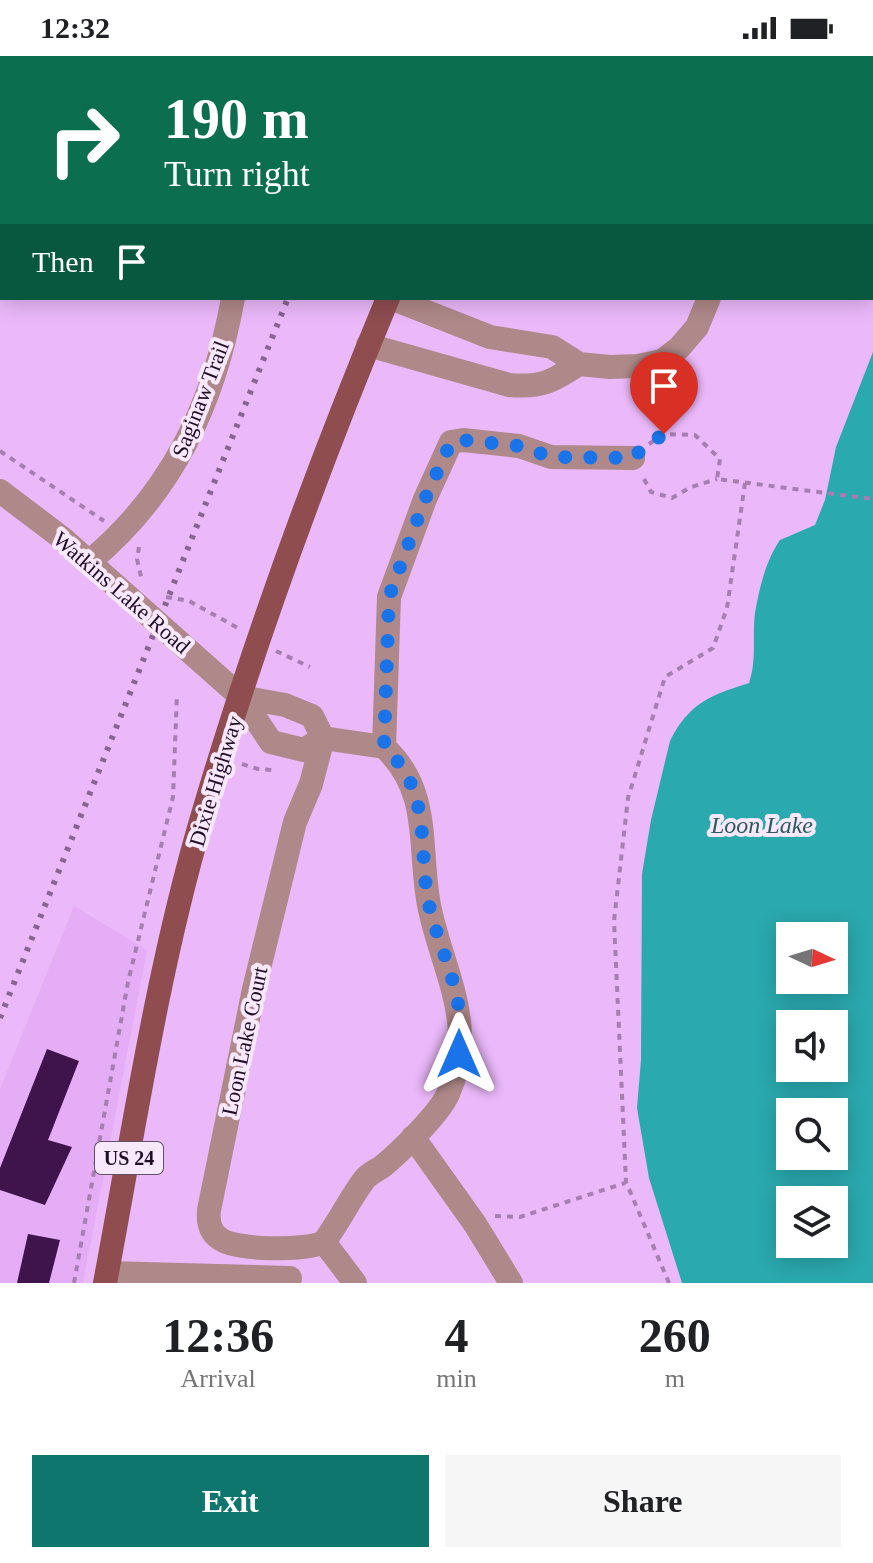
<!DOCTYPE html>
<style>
:root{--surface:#fff;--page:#f6f6f6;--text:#202124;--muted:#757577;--accent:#0f766e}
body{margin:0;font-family:Georgia,serif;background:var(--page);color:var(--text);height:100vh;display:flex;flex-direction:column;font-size:30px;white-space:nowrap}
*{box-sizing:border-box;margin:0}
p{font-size:26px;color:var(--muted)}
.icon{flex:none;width:44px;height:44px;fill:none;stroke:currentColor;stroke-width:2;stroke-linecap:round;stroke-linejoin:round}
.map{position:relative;height:1227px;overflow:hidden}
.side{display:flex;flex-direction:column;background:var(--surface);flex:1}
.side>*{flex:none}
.hud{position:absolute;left:0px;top:0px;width:874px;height:244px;box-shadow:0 4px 20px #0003;background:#0b6e4f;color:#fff;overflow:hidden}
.needle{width:52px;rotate:94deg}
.controls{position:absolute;left:776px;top:866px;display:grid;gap:16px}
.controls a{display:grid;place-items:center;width:72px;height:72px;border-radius:0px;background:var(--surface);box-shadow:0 4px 20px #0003;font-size:40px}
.pin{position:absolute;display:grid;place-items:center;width:68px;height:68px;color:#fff;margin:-82px -34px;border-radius:50% 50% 50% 0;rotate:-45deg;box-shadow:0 0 8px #0007}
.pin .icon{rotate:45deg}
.me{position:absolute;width:88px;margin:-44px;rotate:0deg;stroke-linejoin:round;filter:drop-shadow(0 0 6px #0008)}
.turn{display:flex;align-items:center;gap:28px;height:168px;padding:0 32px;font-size:36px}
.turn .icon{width:104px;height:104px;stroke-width:2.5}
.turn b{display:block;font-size:56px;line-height:68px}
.then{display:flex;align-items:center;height:76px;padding:0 32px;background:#0003;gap:16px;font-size:30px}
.eta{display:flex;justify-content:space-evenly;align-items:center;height:136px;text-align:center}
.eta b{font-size:48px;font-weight:700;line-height:56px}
.action{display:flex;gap:16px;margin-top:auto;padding:16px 32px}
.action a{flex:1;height:92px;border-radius:0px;background:var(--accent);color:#fff;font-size:32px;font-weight:700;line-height:92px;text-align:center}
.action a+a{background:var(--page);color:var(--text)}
.status{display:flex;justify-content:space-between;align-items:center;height:56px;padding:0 40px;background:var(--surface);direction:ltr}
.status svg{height:22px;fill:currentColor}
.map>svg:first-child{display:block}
</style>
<div class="status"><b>12:32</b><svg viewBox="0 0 49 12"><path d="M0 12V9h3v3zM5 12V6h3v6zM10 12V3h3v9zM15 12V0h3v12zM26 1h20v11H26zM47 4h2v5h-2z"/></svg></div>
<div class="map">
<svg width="873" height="1227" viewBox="0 0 873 1227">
<rect width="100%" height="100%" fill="#ebb8fa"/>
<path fill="#e5adf5" d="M74,850L147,894L83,1227H0V1033Z"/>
<path fill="#2aa9ae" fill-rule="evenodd" d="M873,296V1227H682L649,1122L637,1052L641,1004L642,818L651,764L670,685C689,647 711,639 749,627C757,604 752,580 755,557C759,533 766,504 780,484L815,469L825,444L836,391ZM790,880H834V924H790ZM790,968H834V1012H790ZM790,1056H834V1100H790ZM790,1144H834V1188H790Z"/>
<path fill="#3f134b" d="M47,993L79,1005L48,1084L72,1091L45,1149L0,1134V1112Z
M28,1178L60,1184L49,1227H17Z"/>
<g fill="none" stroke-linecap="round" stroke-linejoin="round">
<path stroke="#a67eb2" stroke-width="4" stroke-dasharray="6 6" stroke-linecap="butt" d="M649,388L664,378L695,379L720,403L717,423L873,443
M0,395L104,465
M644,423L651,436L672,442L691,431L717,423
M139,491L137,503L141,521
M166,541L189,545L238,572
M276,595L310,611
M242,708L258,713L272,714
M495,1160L520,1161L625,1127
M74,1227L128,926L173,741L177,638
M669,1227L626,1126L614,865L628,742L665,621L713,592L727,552L745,427"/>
<path stroke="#af8989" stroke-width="24" d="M273,2L274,0
M806,2L807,0
M391,242L490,281L552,291L579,308L610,311L638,310L662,305L679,292L697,271L709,242
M368,289L509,329C542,332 553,325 579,308
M0,435L62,482L241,641L271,686L304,694L323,682L312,660L285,649L241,641
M89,506C172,437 214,348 233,242
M384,691L389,541L425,443L451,386L463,384L519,390L551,401L633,402
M413,1081L475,1168L511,1227
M324,1186C307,1195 234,1195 219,1182C209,1175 208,1165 209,1154L254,933L295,766L311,728L323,682L384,691
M324,1186C339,1166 349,1144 364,1124C368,1118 376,1115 383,1110C400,1096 439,1058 448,1038C479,969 442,915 429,849C418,791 432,735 384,691
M324,1186L355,1227
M107,1217L290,1222"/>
<path stroke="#8f4d50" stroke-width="24" d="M478,2L479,0
M105,1227C134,1073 157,916 201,765C253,588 317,413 388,242"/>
<path stroke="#876491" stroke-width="6" stroke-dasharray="4 8" stroke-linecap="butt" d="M385,2L386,0
M0,962L288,242"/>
</g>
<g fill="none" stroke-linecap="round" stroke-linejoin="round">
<path stroke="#1a73e8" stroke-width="14" stroke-dasharray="0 25.2" d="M459,998C459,986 461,973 460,961C456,923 439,889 430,853C416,794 435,737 384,691L389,541L425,443L451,386L463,384L519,390L551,401L633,402L643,392L664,378"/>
</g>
<g text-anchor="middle" stroke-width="8" stroke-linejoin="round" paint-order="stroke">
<rect fill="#f8e8fc" stroke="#624f66" stroke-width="2" x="95" y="1086" width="68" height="32" rx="6"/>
<g font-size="20" font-weight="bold" fill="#210e26">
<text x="129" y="1109">US 24</text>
</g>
<g font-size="22" fill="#210e26" stroke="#f8e8fc">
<text transform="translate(200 343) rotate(-69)" y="8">Saginaw Trail</text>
<text transform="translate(122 536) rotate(41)" y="8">Watkins Lake Road</text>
<text transform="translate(215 725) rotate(-73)" y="8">Dixie Highway</text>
<text transform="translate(244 985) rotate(-78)" y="8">Loon Lake Court</text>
</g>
<g font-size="24" font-style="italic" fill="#295c5d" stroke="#f8e8fc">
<text x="762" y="777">Loon Lake</text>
</g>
</g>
</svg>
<div class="controls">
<a><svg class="needle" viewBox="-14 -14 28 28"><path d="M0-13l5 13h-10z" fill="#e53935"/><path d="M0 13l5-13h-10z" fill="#757577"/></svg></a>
<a><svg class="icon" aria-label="sound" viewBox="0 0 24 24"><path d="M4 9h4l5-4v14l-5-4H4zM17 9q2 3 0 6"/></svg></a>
<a><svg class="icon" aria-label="search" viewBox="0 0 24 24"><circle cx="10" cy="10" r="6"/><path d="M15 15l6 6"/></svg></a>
<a><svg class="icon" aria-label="layers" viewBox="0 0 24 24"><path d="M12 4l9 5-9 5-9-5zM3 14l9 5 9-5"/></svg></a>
</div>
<div class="pin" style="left:664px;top:378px;background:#d93025"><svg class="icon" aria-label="arrive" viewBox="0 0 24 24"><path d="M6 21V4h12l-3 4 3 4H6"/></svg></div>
<svg class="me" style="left:459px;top:998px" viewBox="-20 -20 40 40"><path d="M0-17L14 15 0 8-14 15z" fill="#1a73e8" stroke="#fff" stroke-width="4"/></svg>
<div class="hud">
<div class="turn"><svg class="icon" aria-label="right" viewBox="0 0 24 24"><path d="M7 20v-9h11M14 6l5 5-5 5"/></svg><div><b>190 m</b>Turn right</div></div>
<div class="then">Then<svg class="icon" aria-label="arrive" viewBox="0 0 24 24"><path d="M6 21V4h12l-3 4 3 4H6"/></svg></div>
</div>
</div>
<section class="side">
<div class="eta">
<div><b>12:36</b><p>Arrival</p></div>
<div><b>4</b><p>min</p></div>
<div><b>260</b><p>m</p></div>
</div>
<div class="action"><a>Exit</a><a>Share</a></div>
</section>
